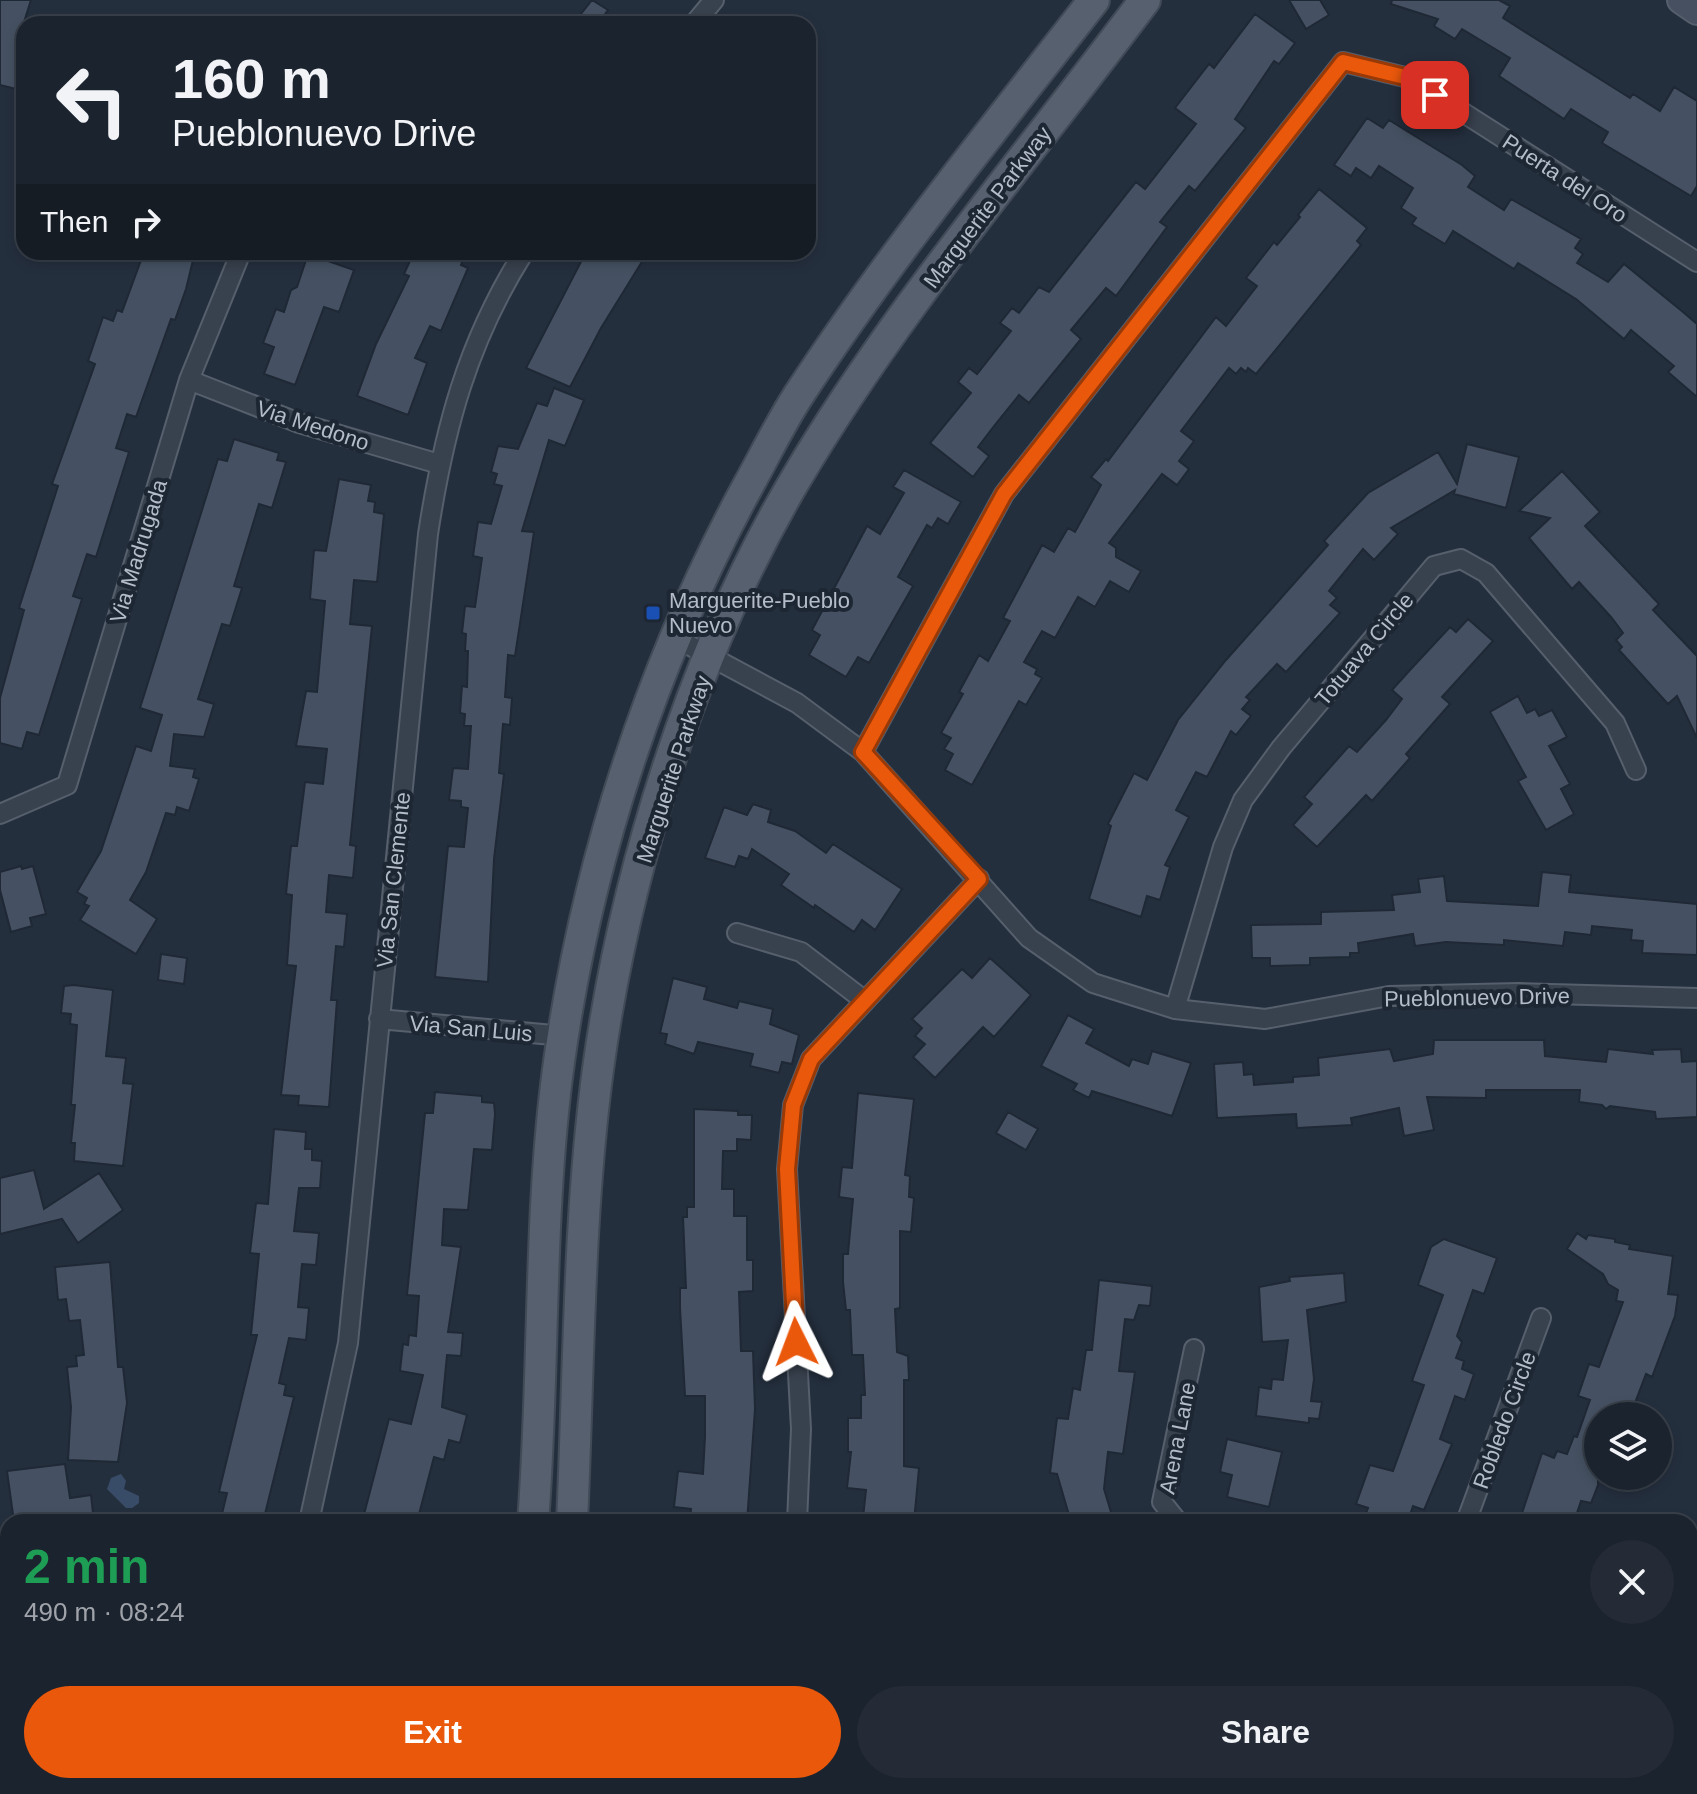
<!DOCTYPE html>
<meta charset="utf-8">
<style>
:root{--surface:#1b232e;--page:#242b36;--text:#f1f3f6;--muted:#a0a4aa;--line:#39404a;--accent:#ea580c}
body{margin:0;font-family:Arial,sans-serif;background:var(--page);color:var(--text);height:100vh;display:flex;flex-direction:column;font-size:30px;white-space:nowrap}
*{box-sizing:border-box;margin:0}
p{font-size:26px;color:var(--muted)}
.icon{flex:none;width:44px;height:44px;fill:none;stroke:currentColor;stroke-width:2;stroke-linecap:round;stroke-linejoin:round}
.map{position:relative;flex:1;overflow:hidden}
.panel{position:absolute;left:0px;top:1514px;width:1698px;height:280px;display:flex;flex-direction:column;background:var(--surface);border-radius:24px 24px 0 0;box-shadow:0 4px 12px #0003,0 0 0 2px var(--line)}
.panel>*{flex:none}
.guide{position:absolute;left:16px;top:16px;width:800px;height:244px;border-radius:24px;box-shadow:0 4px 12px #0003,0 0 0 2px var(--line);background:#1b232e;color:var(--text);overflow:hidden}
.tools{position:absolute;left:1584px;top:1402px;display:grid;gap:16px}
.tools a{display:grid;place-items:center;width:88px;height:88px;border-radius:50%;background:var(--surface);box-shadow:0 4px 12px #0003,0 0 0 2px var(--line);font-size:40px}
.pin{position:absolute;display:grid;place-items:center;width:68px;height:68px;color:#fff;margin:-34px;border-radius:16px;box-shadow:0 4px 12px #0006}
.me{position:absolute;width:88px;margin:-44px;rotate:357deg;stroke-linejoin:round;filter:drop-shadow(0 0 6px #0008)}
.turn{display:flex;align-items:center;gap:28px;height:168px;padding:0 24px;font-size:36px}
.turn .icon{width:104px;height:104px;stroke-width:2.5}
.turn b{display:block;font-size:56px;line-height:68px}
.then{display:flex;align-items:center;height:76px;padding:0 24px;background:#0003;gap:16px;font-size:30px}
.round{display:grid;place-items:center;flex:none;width:84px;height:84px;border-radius:42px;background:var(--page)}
.overview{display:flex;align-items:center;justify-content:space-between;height:136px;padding:0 24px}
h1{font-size:48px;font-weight:700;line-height:60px;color:#1e9e55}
.button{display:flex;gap:16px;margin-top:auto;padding:16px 24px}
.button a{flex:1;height:92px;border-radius:48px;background:var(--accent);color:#fff;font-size:32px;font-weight:700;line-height:92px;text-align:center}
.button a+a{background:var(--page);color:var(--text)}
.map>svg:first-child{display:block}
</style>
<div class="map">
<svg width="1697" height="1794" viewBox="0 0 1697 1794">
<rect width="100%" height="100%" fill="#242f3e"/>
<path fill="#394c67" d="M121,1474L126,1481L124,1489L139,1496V1503L132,1508H126L107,1489L111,1478Z"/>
<path fill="#455162" stroke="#1f2835" stroke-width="2" d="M0,0H31L19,38L24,40V63L16,89L0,85Z
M592,0L608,10L605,14L618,24H573Z
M1289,0H1320L1329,15L1306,29Z
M1392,0H1499L1510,6L1503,18L1630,98L1633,94L1660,111L1674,87L1697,101V186L1691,196L1602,143L1608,132L1571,109L1564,119L1499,76L1510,58L1462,29L1455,39L1434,26L1438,19L1391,4Z
M1255,14L1295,43L1279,64L1274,61L1235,119L1246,128L1195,191L1189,186L1160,222L1167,227L1116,296L1106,288L1071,330L1081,339L1029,403L1019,395L994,426L978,447L989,456L973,477L930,443L971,393L958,382L969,368L977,374L1011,331L1000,323L1012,308L1019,313L1039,287L1049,292L1136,182L1145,189L1196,124L1175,108L1209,64L1214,68Z
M1367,118L1383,128L1389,120L1462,165L1475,176L1468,187L1504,210L1511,199L1581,239L1575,248L1583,254L1577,263L1608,282L1624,264L1683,312L1697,324V397L1668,372L1674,366L1631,330L1624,339L1576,299L1518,263L1514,269L1453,231L1445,244L1412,224L1416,218L1401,208L1413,188L1379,166L1371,178L1356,168L1351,176L1334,165Z
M1319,189L1367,228L1357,241L1361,245L1256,374L1248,368L1246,372L1241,368L1236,374L1229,368L1181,431L1194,441L1179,461L1189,469L1177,485L1162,474L1109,543L1116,548V557L1141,571L1129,592L1110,581L1095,607L1078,597L1055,638L1042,631L1024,662L1037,669L1035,674L1042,678L1026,705L1019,701L972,785L945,770L953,754L944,749L951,738L941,733L963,694L959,692L979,655L988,661L1010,621L1003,618L1042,545L1054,552L1068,528L1075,532L1101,485L1091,477L1106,459L1108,461L1216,317L1226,326L1257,286L1246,278L1274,242L1277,245L1300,217L1298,215Z
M144,252H195L186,289L175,320L171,319L136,417L127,414L116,448L129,452L96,557L87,554L73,596L82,599L39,735L27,732L22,749L0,743V698L24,610L19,608L58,486L52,484L95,364L88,361L103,317L113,321L117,310L122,312Z
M414,252H466L461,265L468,268L441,331L430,326L415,358L427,363L408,415L357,396L376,344L409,276L404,274Z
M586,252H648L601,328L570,387L526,368Z
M308,254L354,270L339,312L324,307L295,385L264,374L274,347L263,343L276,309L284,312L291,290L297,287Z
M554,388L584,400L565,446L549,440L522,531L534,532L515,656L508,655L505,697L512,698L510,725L503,724L499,773L504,774L494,859L488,982L435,977L448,846L464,847L468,808L461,807V801L449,800L453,768L468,769L471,726H464L465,714L460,713L462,686L467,687L468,651H465L466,634L462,633L465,606L475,607L482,558L473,556L478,522L491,524L502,486L494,484L497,474L491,472L498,446L518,449L537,403L547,406Z
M234,439L279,453L277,460L286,462L272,508L259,504L234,586L242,588L230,626L222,624L198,699L214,704L204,737L174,734L170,766L195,769L193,777L199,779L189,811L177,807L175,815L166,813L146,872L130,900L157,919L136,954L80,920L89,906L84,904L87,898L77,892L101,851L136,746L151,751L162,715L140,708L218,459L227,461Z
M1467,444L1519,457L1506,508L1454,494L1455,490L1391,528L1398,534L1374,560L1363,549L1329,591L1337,598L1330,605L1340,613L1286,672L1277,664L1246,697L1250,700L1242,709L1251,716L1236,735L1231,731L1207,777L1196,772L1176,810L1189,817L1165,865L1170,867L1160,900L1147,896L1141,917L1089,899L1111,826L1108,824L1134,773L1147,780L1178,720L1226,660L1328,545L1324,541L1368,493L1438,452L1457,484Z
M904,470L961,502L948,524L938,518L932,528L927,525L898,577L913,586L869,663L858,657L846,677L809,655L820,635L812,630L867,526L880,534L904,493L893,487Z
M1562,471L1600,512L1585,526L1659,604L1653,610L1697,656V738L1677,696L1668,704L1619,650L1622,647L1616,640L1623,633L1611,617L1579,582L1572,589L1529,538L1550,518L1519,511Z
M339,479L371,485L368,501L375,502L374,512L384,514L377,582L354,580L350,624L372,626L350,845L356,846L353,878L329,875L326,912L347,914L344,947L336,946L331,1000H337L329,1107L298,1105L299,1096L281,1095L296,966L287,965L292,895L286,894L291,846H297L305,782L323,784L327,749L296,746L306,691L317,692L325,601L310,599L314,550L326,551Z
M1468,619L1493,641L1442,697L1450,704L1406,754L1410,758L1372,801L1366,795L1317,847L1293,825L1312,804L1304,797L1349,746L1357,752L1386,720L1402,699L1392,690L1410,670L1450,627L1456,632Z
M1518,696L1527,713L1535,709L1539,716L1552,710L1567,737L1549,746L1570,784L1561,789L1574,814L1546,830L1518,781L1526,777L1490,712Z
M753,804L771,810L768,822L795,831L826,853L833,844L902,889L875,930L862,920L854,932L815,905L814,908L781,885L789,874L752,849L748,859L739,856L735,867L705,858L724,807L747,815Z
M21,866L22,869L33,866L46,914L30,918L32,926L11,932L0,890V872Z
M1542,872L1571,875L1569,892L1697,904V955L1642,953L1643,941L1631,940L1632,930L1592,926L1591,935L1565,932L1563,946L1504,940V945L1446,942L1415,946L1413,934L1358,943L1359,953H1350V957L1310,958V965L1270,966V958H1252L1251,925L1321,924V912L1394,910L1392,895L1420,892L1418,879L1444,876L1447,901L1538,906Z
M161,954L187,958L184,984L158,980Z
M990,958L1031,995L994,1037L983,1027L935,1078L913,1057L925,1044L915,1036L922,1028L912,1019L962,969L972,978Z
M673,978L707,987L704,999L737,1008L739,1001L773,1009L770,1024L799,1035L792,1064L782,1062L779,1073L750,1066L753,1054L698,1042L694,1054L665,1044L667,1034L660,1033Z
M74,985L113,990L106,1056L126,1058L123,1083L133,1084L123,1166L74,1161L75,1143H71L75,1105H71L77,1025L70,1024L71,1014L61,1013L64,986Z
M1068,1015L1094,1029L1086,1043L1129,1066L1132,1059L1148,1064L1152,1051L1191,1063L1172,1116L1092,1091L1089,1098L1073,1090L1077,1084L1041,1066Z
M1434,1040H1544L1545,1056L1606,1062L1608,1049L1653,1054L1652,1050L1681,1049L1682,1062L1697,1061V1117L1656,1119L1655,1112L1610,1106L1606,1109L1602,1105L1579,1102L1580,1090H1486V1098L1427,1097L1434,1130L1404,1136L1399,1108L1351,1118L1352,1125L1297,1128L1296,1114L1217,1118L1214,1064L1243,1062L1244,1075L1253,1074L1254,1085L1293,1082V1077L1319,1075L1318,1058L1390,1049L1394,1061L1433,1054Z
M435,1092L482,1096V1102L494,1103L495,1114L492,1150L474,1149L468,1210L444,1209L442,1245L461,1247L448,1332L463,1333L461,1356L447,1355L442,1407L467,1415L460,1443L449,1440L444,1460L434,1457L417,1522H362L389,1419L411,1424L423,1375L400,1371L403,1344L408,1345L409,1335L416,1336L419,1296L407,1295L425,1113H433Z
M858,1093L914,1099L905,1175L910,1176L909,1197L914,1198L911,1232L900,1231V1308L895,1309L897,1352L908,1356L909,1380H904V1466L919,1468L914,1522L863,1518L866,1490L847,1488L851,1452H848V1418H861V1395H865L863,1355H852L850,1310H846L843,1282V1254H848L853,1199L839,1197L842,1167L852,1168Z
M694,1109L738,1111V1115H752L751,1140L737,1139V1151H723L722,1189H734V1216H747V1260H753V1291L739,1292L741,1351H753L755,1409L747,1522H690L691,1509L674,1507L678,1471L703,1474L705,1436V1396H685L680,1308V1288H686L683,1217H687V1207H694Z
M1008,1112L1038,1129L1026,1150L996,1133Z
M274,1129L306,1132L305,1149H312V1160L322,1161L320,1188H299L294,1231L319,1233L316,1265L302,1264L298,1307L309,1308L306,1340L289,1338L279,1383L286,1385L284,1395L294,1397L263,1522H220L227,1493L219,1492L257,1335H251L259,1254L250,1253L256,1203L268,1204Z
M34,1170L44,1209L99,1173L123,1210L78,1243L62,1219L0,1234V1178Z
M1577,1233L1586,1239L1588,1235L1615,1239V1242L1630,1245L1629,1249L1673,1256L1668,1294L1678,1295L1675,1316L1652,1377L1646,1374L1630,1416H1598V1485L1591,1503L1581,1501L1574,1522H1519L1542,1453L1554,1458L1557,1451L1567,1454L1574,1436L1577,1437L1590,1400L1578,1396L1589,1364L1599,1367L1623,1302L1616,1301L1618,1290L1608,1284L1603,1274L1567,1249Z
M1444,1239L1497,1258L1484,1294L1473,1290L1457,1336L1462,1342L1456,1358L1464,1361L1462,1369L1474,1374L1465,1400L1455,1396L1440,1439L1452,1444L1424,1510L1413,1506L1409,1518L1399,1515L1396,1522H1363L1368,1508L1356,1504L1370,1465L1393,1471L1424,1385L1412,1381L1443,1295L1418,1285L1431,1247Z
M110,1262L118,1367H123L127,1403L118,1462L68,1460L71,1407L67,1367L77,1366L76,1356L84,1355L80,1320L69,1321L66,1299L58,1300L55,1267Z
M1344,1273L1346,1302L1307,1310L1314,1379L1311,1401L1322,1402L1319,1419L1309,1418V1423L1256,1416L1259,1387L1271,1389L1272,1379L1283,1380L1288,1340L1262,1342L1259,1287L1290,1281L1289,1277Z
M1099,1280L1152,1286L1150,1306L1139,1305L1134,1320L1125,1319L1119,1371L1135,1372L1123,1454L1108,1452L1104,1489L1114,1522H1071L1057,1474L1050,1473L1057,1418L1068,1419L1073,1388L1080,1390L1086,1350H1092Z
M1227,1439L1282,1452L1269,1507L1227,1497L1232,1475L1220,1472Z
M65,1464L70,1498L91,1495L94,1522H66V1518L14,1522L7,1471Z"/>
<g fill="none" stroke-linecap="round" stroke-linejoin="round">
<defs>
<path id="minor" d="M694,24L714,0
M189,380L299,423L439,464
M674,637L797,703L863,752L1029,938L1093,983L1175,1009L1265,1019L1389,996L1519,993L1697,998
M863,752L1004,494L1343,62L1409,78L1697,262
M0,814L67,785L189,380L241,252
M737,933L801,952L865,1001
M1175,1009L1223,847L1243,800L1281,748L1434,566L1461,559L1486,573L1615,723L1636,770
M379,1019L564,1036
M309,1522L348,1343L428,534C444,430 467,342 524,252
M797,1522L801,1429L787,1169L793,1105L811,1059L979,879
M1178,1522L1162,1502L1194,1349
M1466,1522L1541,1318
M0,1719L8,1714
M1690,1719L1697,1717
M755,1786L754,1791L758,1794
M1600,1786L1601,1794"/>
<path id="secondary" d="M1681,0L1697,11"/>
<path id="primary" d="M533,1522C545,1369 538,1214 559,1062C587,861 652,662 749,484C765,455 780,424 798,396C888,258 993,130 1094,0
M572,1522C579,1372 578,1218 598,1069C625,872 693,654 794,482C895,310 1026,159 1145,0
M487,1794L489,1786
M528,1794L530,1786"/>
</defs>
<use href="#minor" stroke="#565f6c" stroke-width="22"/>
<use href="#secondary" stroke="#565f6c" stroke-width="30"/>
<use href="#primary" stroke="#414a57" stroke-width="34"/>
<use href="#minor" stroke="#38414e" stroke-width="18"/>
<use href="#secondary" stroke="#465061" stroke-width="26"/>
<use href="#primary" stroke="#56606e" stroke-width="30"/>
</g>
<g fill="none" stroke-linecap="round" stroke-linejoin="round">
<defs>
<path id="route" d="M796,1342L787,1169L793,1105L811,1059L979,879L863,752L1004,494L1343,62L1409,78L1435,95"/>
</defs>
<use href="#route" stroke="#983908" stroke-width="20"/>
<use href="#route" stroke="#ea580c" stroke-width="14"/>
</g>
<rect fill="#1a4fb4" stroke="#1d2633" stroke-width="3" x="645" y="605" width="16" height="16" rx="4"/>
<g text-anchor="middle" stroke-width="8" stroke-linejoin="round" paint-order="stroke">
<g font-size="22" fill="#b4bcc9" stroke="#1d2633">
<text transform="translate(1565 178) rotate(33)" y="8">Puerta del Oro</text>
<text transform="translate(987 207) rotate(-53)" y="8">Marguerite Parkway</text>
<text transform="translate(313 425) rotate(18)" y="8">Via Medono</text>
<text transform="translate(138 551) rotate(-73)" y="8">Via Madrugada</text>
<text transform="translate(1364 649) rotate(-50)" y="8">Totuava Circle</text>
<text transform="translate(673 769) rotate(-72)" y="8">Marguerite Parkway</text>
<text transform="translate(393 880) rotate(-84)" y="8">Via San Clemente</text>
<text transform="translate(1477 997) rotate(-1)" y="8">Pueblonuevo Drive</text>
<text transform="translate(471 1028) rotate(5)" y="8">Via San Luis</text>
<text transform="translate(1504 1420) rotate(-70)" y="8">Robledo Circle</text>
<text transform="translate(1177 1438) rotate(-79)" y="8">Arena Lane</text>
</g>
<g font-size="22" fill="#b4bcc9" stroke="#1d2633" text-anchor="start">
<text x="669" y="608">Marguerite-Pueblo<tspan x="669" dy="25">Nuevo</tspan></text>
</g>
</g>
</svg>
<div class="tools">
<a><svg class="icon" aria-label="layers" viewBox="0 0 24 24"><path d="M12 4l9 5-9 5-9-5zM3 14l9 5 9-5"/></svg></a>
</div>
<div class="pin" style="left:1435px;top:95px;background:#d93025"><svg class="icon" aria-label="arrive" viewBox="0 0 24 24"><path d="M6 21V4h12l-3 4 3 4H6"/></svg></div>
<svg class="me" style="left:796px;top:1342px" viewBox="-20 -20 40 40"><path d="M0-17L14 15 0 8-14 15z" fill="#ea580c" stroke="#fff" stroke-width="4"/></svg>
<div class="guide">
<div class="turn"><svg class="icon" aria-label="left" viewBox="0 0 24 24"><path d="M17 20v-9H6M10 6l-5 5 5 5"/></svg><div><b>160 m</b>Pueblonuevo Drive</div></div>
<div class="then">Then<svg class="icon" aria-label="right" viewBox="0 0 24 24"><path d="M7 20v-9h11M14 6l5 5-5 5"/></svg></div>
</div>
<section class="panel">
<div class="overview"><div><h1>2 min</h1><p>490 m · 08:24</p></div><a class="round"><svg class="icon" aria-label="close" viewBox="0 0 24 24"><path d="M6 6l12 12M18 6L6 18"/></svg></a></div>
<div class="button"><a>Exit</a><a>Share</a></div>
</section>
</div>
